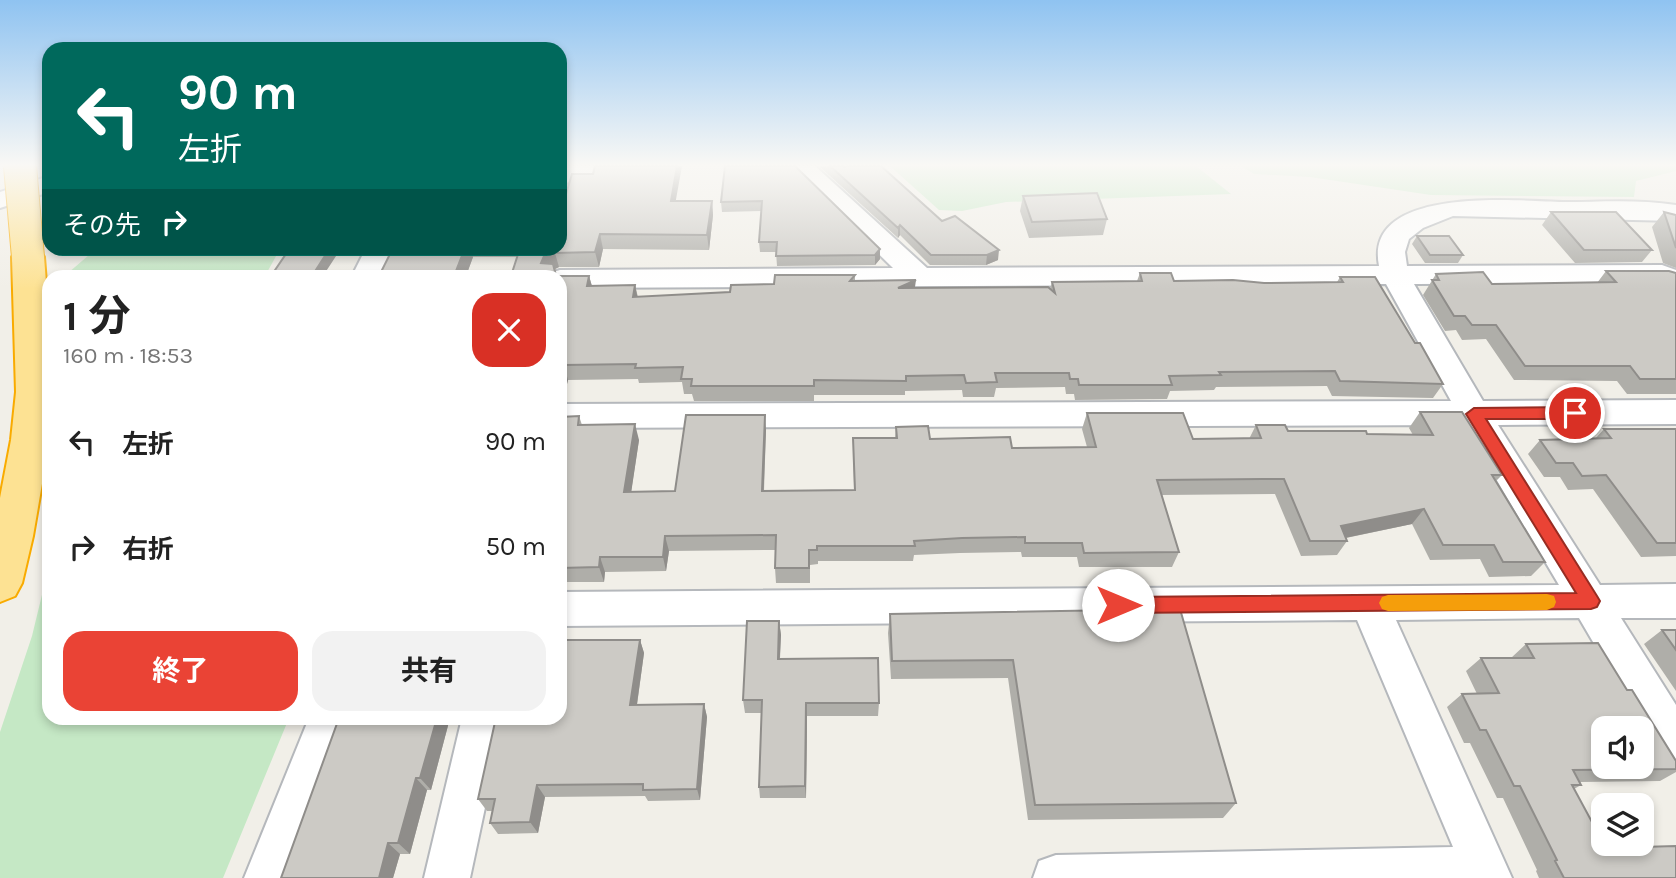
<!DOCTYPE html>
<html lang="ja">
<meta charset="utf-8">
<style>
:root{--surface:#fff;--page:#f2f2f2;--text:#222;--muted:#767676;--accent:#ea4335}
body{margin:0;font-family:Karla,"Noto Sans JP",sans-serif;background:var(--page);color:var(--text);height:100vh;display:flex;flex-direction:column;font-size:26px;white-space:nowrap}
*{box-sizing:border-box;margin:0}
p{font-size:23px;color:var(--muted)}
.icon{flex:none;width:38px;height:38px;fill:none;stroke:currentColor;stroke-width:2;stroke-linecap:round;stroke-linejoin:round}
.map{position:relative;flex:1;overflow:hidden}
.details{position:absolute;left:42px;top:270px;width:525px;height:455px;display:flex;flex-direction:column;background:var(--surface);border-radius:21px;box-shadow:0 4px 10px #0003}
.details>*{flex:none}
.guide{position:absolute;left:42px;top:42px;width:525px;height:214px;border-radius:21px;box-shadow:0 4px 10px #0003;background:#00695c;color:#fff;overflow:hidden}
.tools{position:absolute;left:1591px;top:716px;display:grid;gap:14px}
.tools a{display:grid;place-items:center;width:63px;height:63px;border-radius:14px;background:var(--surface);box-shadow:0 4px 10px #0003;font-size:35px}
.pin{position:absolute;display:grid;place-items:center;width:60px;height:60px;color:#fff;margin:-30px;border:4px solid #fff;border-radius:50%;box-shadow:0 2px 7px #0007}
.me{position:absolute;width:77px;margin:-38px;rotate:90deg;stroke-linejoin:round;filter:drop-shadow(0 0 5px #0008)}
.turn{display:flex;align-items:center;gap:24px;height:147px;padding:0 21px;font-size:32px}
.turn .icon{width:91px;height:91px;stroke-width:2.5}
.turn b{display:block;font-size:49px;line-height:60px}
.then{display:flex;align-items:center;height:66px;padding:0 21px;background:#0003;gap:14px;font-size:26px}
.round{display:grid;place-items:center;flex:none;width:74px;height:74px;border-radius:21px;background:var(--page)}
.headline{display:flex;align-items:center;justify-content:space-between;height:119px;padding:0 21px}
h1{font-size:42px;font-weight:700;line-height:52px}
.button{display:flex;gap:14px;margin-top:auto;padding:14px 21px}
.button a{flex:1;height:80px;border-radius:21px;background:var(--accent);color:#fff;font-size:28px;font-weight:700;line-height:80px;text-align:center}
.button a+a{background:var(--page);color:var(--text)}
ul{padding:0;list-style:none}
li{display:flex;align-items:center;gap:21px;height:105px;padding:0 21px}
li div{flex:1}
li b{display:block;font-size:26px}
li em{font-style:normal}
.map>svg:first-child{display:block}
</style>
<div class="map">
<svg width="1676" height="878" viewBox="0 0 1676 878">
<rect width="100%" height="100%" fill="#f1efe8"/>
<path fill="#c5e8c5" d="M890,166H1196L1231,194L1006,202L962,211L939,210Z
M1241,166H1676V171L1636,181L1634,197L1431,195L1310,177L1254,174Z
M96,249V248L280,249L265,276H68V273Z
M49,566V718H289L223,878H0V732L32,636Z"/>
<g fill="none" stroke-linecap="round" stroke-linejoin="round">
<defs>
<path id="minor" d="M568,166H605L602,171L560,185V169Z
M789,166H815L927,268L1379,266C1363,185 1517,201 1563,202C1600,202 1639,199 1676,205V221L1453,216L1423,228L1409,239L1405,252L1407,266L1662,265L1676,270V290L1657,283L1414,284L1483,401L1676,400V424L1498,425L1600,585L1676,584V618H1621L1676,705V764L1661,758L1579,618L1396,620L1512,878H1033L1039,861L1056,855L1453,847L1357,620L560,626V592L1559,585L1464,425L560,428V404L1451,401L1386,284L560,288V276H547L550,273L560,270L893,268Z
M49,176V192L0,208V192Z
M366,248H393L380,276H352Z
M309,718H351L290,878H244Z
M462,718H504L470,878H424Z"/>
<path id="highway" d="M28,247L39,250L44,257L49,321V443L33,536L22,583L15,596L0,602V498L11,440L16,392L12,257L17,250Z"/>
</defs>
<use href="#minor" stroke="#b5b8bc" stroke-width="4"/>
<use href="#highway" stroke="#f9ab00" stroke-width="4"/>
<use href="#minor" fill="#fff" fill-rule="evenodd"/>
<use href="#highway" fill="#fde293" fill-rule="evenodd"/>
<defs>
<path id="highway-bridge" d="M20,166L28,257"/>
</defs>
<use href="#highway-bridge" stroke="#f9ab00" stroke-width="34" stroke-linecap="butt"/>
<use href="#highway-bridge" stroke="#fde293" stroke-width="32"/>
</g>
<path fill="#afaea9" d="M725,166L880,259L875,265L777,266L776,252H760L759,242L761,211L722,212L721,202Z
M819,166H844V167L942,221L998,260L986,265H930L900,235L898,238Z
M1023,196L1107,219L1103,235L1029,238L1020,211Z
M676,201H712L713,215L709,250L603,249L599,267H559L555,269L557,276H589L592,286L635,285L638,297L730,292L774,284L855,275V280L915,288L1050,289L1052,282L1137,281L1140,273L1174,281L1264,283L1337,282L1340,277L1415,343L1443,384L1433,398L1332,396L1327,386L1216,387L1214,390L1170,391L1167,399L1075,400L1074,394H1066L1065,387L996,388L994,397H963L962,390L905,391V395H814V401H694L692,394H684L682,382L639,383L638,379L568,380L566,388H560V276H511L518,257H473L466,276H379L393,248H560Z
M1551,212L1652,250L1642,262L1575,263L1542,225Z
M1664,212L1676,215V268L1663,263L1652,227Z
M1417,236L1463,255L1458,263H1425L1412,244Z
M1606,271L1676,273V394H1627L1617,381L1514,380L1486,339L1462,340L1456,330L1445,331L1423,295L1436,274L1492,284L1597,283Z
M1420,412L1502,475L1496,481L1545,562L1531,576L1489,577L1480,559L1430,560L1412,524L1346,538L1347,541L1337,555L1301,556L1275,494L1162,495L1179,552L1172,567H1079L1077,557H1022L1021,552L960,553L914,555L913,561H818V564L810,565V583H776L775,568V550L669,551L666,571L605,572L604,582H564L560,573V417L579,416L582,425L639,440L631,492L675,491L766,430L764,491L854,490L853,438H895L896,427L930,439L1012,448L1087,447L1082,429L1087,413L1193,439H1249L1256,425L1288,431L1413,435L1409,428Z
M1604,429H1676V556L1641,557L1593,489L1568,490L1560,477H1544L1528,454L1540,440L1595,439Z
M1180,609L1236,803L1223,818L1028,820L1008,678L891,679L888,633L890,614Z
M779,621L781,635L780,659L879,703L878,716H807L806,798H760L759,787L762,713H745L743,700Z
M1662,630H1676V691L1644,644Z
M640,640L644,653L637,705L704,704L707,717L700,800L648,801L645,796L545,797L538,833L498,834L490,823L492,811H487L478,799L500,722Z
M1526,644L1627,690L1676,761V772L1660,781L1580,782L1581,785L1574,789L1606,848L1676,878H1539L1536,871L1537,870L1503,798H1497L1470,743H1464L1447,707L1462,694H1477L1466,671L1481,658H1511Z
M339,718H450L431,790H427L410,854H400L393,878H281Z"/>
<path fill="#8f8d8a" d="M677,166H682L673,216L671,201Z
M712,201L713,215L709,250L707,235Z
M900,225V235L898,238V228Z
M600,234L603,249L599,267L595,252Z
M330,248H336L338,253L323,276H312Z
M465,248H470L473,257L466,276H454Z
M880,249V259L875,265V255Z
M999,250L998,260L986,265L987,255Z
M555,253L559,267L555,269L557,276L541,263L544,256Z
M589,276L593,290L587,286Z
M916,280L914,294L898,288Z
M635,285L638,300L633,297Z
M564,365L568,380L566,388L562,374Z
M765,415L766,430L763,506L762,491Z
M635,424L639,440L629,507L624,492Z
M1424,509L1412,524L1330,541L1341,526Z
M665,536L669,551L666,571L663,557Z
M600,557L605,572L604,582L599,567Z
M779,621L781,635L779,672L778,659Z
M640,640L644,653L635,718L630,705Z
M806,703L807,716L806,798L805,786Z
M704,704L707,717L700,800L697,789Z
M437,718H450L431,790L420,778Z
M416,778L427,790L410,854L398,843Z
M537,785L545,797L538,833L530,822Z
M388,843L400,854L393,878H379Z"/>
<path fill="#cccac5" stroke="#8f8d8a" stroke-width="2" fill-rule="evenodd" d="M595,166H677L671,201H712L707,235L600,234L595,252L555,253L544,256L541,263L553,264L556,276H589L587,286L635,285L633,297L730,292L731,285L774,284L775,275H855L850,281L916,280L898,288L1048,287L1055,293L1052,282L1142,281L1140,273H1171L1174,281L1233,280L1264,283L1343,282L1340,277H1375L1415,343H1420L1443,384L1340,381L1335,371L1219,372L1221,375L1169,376L1172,385H1079L1078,379H1070L1069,373H995L997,382L966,383L964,375L906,376V381L814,380V386H691L692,379H681L683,367L635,368L636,364L564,365L562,374H560V276H511L520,248H560V214L572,174H593Z
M725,166H795L880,249L875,255L776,256L777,242H759L762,201L721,202Z
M830,166H844V167L848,166H881L942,221L955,216L999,250L987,255H931L900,225L898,228Z
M1097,193L1107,219L1032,222L1023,196Z
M1551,212H1616L1652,250H1584Z
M1664,212L1676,215V248Z
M1417,236H1449L1463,255H1430Z
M290,248H330L312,276H271Z
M393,248H465L454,276H379Z
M1606,271H1669L1676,273V379H1640L1630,366H1525L1496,325H1472L1465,316H1454L1432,280H1439L1436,274L1483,272L1492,284L1616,282Z
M1420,412H1462L1502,475H1492L1545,562H1503L1494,545H1443L1424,509L1341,526L1347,541H1310L1284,479H1262L1157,480L1179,552L1084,553L1082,543H1025V537L962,538L914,541L915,546H817V550H809V568H775L776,535L665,536L663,557H600L599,567L560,568V557L563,543H560V417L579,416L578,425L635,424L624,492L675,491L686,415H765L762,491L855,490L853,438H897L896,427L928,426L930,439L1010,437L1012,448L1096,447L1087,413H1183L1193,439L1261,438L1256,425H1285L1288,431H1366L1367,434L1433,435Z
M1604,429H1676V543H1657L1606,475L1582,476L1573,463H1556L1540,440L1611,438Z
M1180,609L1236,803L1035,805L1013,660L892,661L890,614Z
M747,621H779L778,659L878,658L879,703H806L805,786L759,787L762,700H743Z
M1662,630H1676V650Z
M560,640H640L630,705L704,704L697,789L643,790V784L537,785L530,822L490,823L495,799H478L495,722H500L501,718H560Z
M1598,643L1627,690H1632L1676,761V769L1573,770L1581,785H1572L1606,848L1676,846V878H1564L1555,861L1557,860L1520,786H1514L1486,730H1480L1462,694L1499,693L1481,658H1534L1526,644ZM1603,728H1642V766H1603Z
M339,718H437L420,778H416L398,843H388L379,878H281Z"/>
<linearGradient id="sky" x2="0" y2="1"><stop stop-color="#8fc3f1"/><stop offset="0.57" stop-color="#f9f8f5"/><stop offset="1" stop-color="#f9f8f5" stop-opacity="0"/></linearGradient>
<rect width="1676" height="289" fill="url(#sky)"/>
<path fill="#ea4335" stroke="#982c22" stroke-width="2" d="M1575,407L1583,413L1575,419H1486L1597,596L1600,601L1597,607L1591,609L1118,613L1111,611L1109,605L1111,599L1118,597L1576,593L1466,414L1474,408Z"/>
<path fill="#f59e0b" d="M1547,594L1554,596L1556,602L1554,607L1547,610L1388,611L1382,609L1379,603L1382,597L1388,595Z"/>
</svg>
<div class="tools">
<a><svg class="icon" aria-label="sound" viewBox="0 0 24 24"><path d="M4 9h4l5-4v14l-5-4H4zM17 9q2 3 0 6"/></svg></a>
<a><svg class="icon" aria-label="layers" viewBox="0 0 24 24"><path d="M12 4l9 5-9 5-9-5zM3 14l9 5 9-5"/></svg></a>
</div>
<div class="pin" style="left:1575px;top:413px;background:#d93025"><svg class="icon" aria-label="arrive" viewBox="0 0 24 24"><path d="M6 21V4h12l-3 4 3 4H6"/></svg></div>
<svg class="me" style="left:1118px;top:605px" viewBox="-20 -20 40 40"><circle r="19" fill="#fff"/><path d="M0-13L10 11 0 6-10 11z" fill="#ea4335"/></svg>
<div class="guide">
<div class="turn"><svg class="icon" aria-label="left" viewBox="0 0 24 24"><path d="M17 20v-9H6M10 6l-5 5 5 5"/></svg><div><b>90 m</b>左折</div></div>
<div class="then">その先<svg class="icon" aria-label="right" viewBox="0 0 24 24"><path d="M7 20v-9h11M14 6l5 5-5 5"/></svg></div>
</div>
<section class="details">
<div class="headline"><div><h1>1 分</h1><p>160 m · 18:53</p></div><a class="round" style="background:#d93025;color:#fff"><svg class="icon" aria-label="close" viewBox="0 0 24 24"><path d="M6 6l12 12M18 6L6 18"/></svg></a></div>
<ul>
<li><svg class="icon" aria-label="left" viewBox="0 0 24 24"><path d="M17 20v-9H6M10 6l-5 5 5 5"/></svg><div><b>左折</b></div><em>90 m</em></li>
<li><svg class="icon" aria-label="right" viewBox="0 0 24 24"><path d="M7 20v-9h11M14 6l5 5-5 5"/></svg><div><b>右折</b></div><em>50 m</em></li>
</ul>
<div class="button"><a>終了</a><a>共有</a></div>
</section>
</div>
